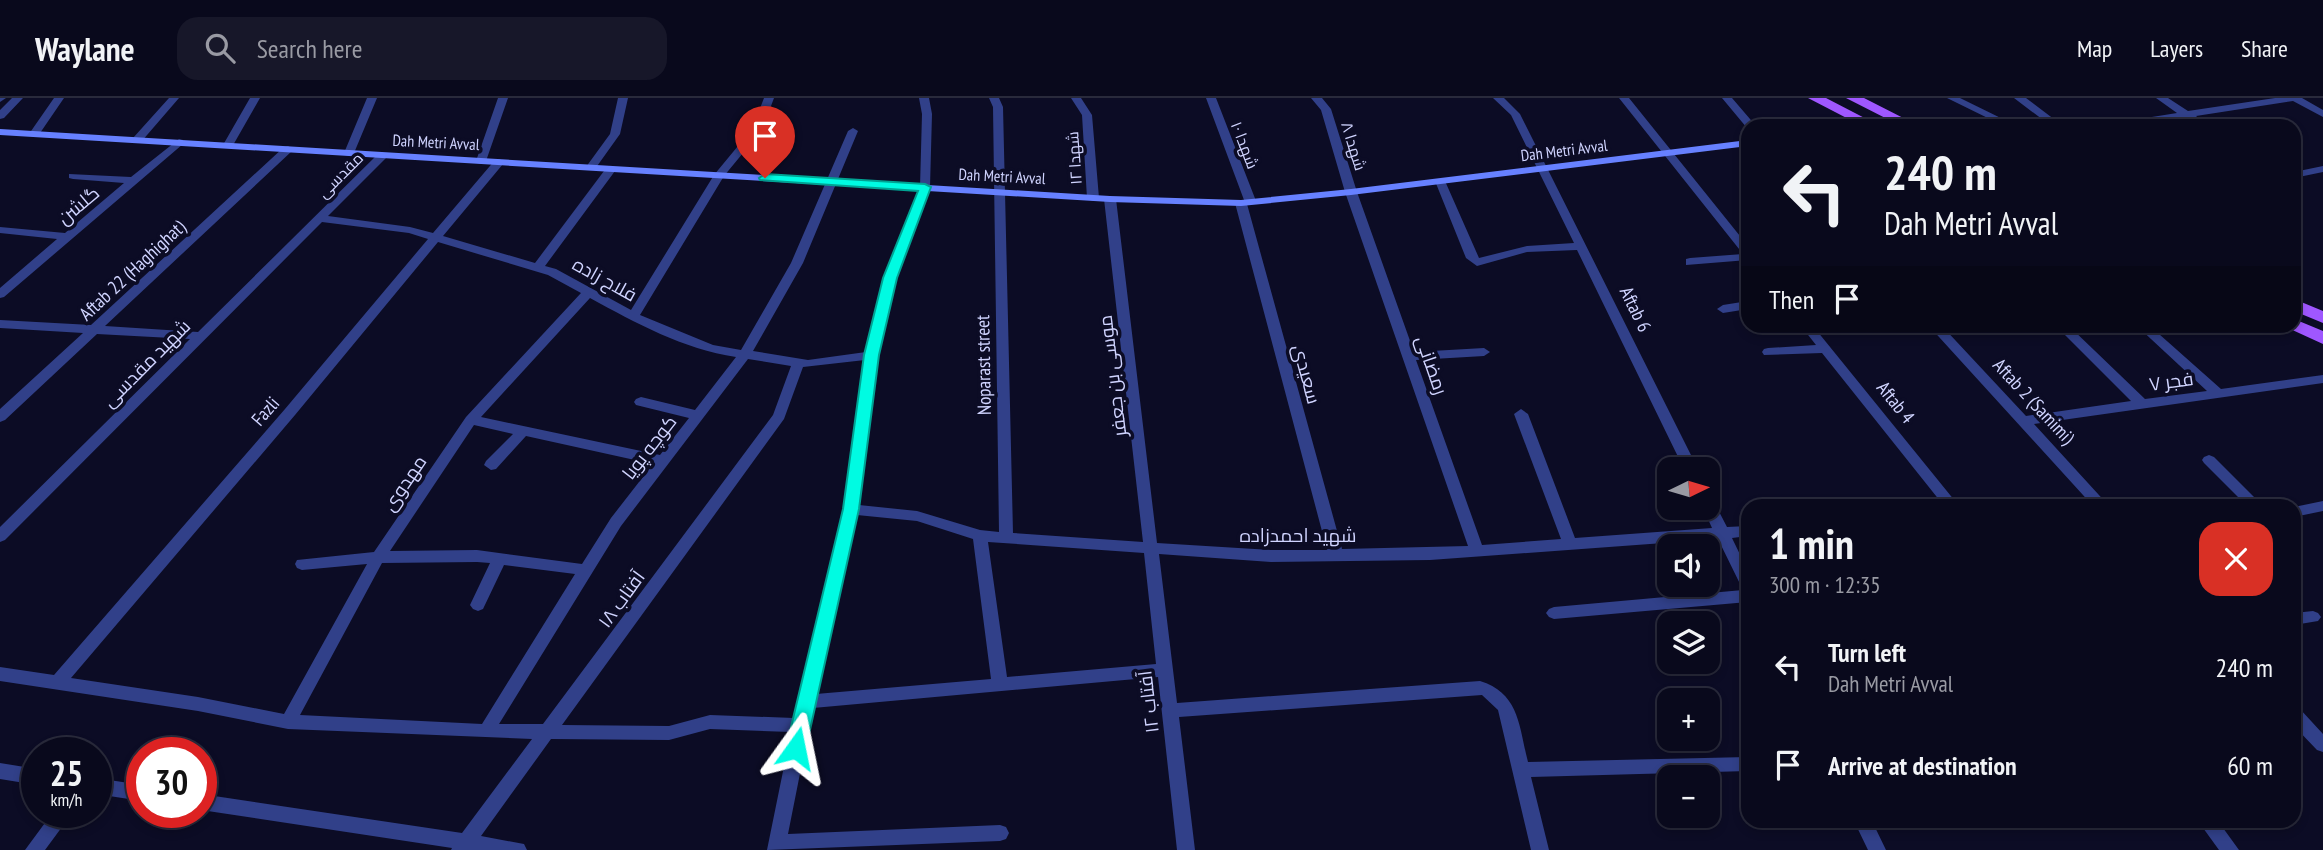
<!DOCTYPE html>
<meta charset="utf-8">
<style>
:root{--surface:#09091c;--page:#171729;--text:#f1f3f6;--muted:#999aa3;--line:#292a3b}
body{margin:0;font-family:"PT Sans Narrow",Cairo,sans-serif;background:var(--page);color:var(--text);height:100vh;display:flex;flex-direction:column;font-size:26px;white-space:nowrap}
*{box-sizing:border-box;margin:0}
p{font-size:23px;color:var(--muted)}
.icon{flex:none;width:38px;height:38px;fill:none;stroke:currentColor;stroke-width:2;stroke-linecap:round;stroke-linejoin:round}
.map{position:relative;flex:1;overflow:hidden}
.side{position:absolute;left:1741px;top:401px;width:560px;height:329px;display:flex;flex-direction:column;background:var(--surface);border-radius:21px;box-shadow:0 4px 10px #0003,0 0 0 2px var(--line)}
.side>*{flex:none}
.hud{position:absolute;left:1741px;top:21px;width:560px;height:214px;border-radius:21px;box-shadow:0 4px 10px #0003,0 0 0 2px var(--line);background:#09091c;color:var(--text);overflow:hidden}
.needle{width:46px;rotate:85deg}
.fabs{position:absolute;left:1657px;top:359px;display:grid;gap:14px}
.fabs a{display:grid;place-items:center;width:63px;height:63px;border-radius:14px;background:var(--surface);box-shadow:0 4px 10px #0003,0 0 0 2px var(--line);font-size:35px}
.speed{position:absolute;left:21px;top:639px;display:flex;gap:14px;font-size:35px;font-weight:700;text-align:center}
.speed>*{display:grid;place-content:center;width:91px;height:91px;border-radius:50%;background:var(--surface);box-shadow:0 4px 10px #0003,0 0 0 2px var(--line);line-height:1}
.speed small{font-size:18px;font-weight:400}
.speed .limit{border:10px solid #d22;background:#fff;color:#111}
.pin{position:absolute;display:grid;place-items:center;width:60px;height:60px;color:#fff;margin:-72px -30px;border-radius:50% 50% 50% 0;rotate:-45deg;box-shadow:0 0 7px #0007}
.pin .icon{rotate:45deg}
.me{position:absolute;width:77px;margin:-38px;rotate:12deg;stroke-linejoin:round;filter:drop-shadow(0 0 5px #0008)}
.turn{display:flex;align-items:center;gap:24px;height:147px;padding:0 28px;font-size:32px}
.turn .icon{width:91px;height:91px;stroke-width:2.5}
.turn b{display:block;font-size:49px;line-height:60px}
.then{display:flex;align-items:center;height:66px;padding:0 28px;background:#0003;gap:14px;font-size:26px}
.round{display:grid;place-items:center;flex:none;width:74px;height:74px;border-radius:21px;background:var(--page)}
.overview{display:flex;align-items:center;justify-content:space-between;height:119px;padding:0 28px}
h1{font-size:42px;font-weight:700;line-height:52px}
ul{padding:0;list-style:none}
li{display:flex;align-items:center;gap:21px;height:98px;padding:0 28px}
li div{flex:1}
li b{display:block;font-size:26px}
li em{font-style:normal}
header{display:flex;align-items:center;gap:42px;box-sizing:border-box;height:98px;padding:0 35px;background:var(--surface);border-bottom:2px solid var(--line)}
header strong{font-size:33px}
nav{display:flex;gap:38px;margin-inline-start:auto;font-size:24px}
.search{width:490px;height:63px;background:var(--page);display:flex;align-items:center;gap:18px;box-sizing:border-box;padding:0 24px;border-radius:21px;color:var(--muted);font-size:26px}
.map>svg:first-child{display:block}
</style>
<header>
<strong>Waylane</strong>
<div class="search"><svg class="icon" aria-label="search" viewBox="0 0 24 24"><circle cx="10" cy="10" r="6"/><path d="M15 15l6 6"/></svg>Search here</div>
<nav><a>Map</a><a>Layers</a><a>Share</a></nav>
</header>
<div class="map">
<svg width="2323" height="752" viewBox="0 0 2323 752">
<rect width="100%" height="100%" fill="#0c0c25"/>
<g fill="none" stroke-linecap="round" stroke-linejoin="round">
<path fill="#314089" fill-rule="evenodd" d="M0,0H6L0,4Z
M12,0H23L4,20L0,21V12Z
M54,0H64L38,38H30L29,36Z
M169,0H179L141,44H133V40Z
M250,0H260L232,49H224L223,47Z
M367,0H377L354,55L349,58L345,57L344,55Z
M498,0H508L486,63L481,66L477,65L476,63Z
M618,0H628L620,36L595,71H587L586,69L610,36Z
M764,0H774L762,32L724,78L640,217L713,247L741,252L791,165L848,33L853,30L858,33L803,165L753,253L808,262L866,254L884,180L920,89L922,16L919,0H929L932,16L930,89L896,180L878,257L859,407L917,413L980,432L999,434L993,9L989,0H999L1003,9L1013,435L1143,444L1104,101L1110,98L1116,101L1157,445L1271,452H1327L1235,105L1237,103L1244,102L1206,0H1216L1256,103L1254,105L1247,106L1342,451L1468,448L1345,94L1321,12L1311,0H1322L1331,11L1357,94L1414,254L1484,250L1490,254L1484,258L1416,262L1482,447L1561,441L1514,316L1521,311L1528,316L1575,440L1712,430L1703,410H1708V401L1713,402L1727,429L1748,428V438L1732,440L1748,473V504L1554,521L1549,519L1546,515L1549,511L1554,509L1743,492L1718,441L1430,462L1271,464L1159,456L1177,605L1480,583C1520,595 1519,630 1528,664L1748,659V673L1531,679L1549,752H1531L1498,612L1482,597L1179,619L1195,752H1177L1158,579L813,610L788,736L1000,727L1006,729L1009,735L1006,741L1000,743L767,752L791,634L710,631L669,642L551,641L481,738L524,746L527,752H451L452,750L201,712V696L462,735L532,641L288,631L198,613L0,583V569L54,577L285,311L428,141L409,135L322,124L5,442L0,444V429L190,241L97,236L5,322L0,324V311L83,235L0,230V222L91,227L284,49L288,48L293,51L292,53L105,228L198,234L379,55H387V59L328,118L410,129L433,135L495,62L499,61L504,64L503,66L443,138L535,165L607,69H615V73L545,168L556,171L631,212L714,77L752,31ZM438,144L548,177L581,195L466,319L374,454L297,462L295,466L297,470L302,472L367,466L284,616L198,599L71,580L295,317ZM590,200C636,225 683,251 736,259L695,312L641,299L636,301L634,304L636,307L689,320L660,357L481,319ZM748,261L791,268L773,317L543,626H499L621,428ZM865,262L844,411L794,620L710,617L669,628L562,627L784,321L803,269ZM474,327L513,336L486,363L484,367L491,372L496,371L526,338L653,366L611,420L582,466L477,452L390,453ZM857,417L917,423L973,441L991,581L816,596ZM988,444L1144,455L1156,566L1007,579ZM477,464L490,465L470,507L473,511L478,513L483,511L504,467L575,476L482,626L300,617L382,465Z
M1071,0H1081L1092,17L1099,100L1093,103L1087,100L1082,17Z
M1493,0H1504L1520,16L1698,371H1684L1577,152L1527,154L1477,168L1466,160L1435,83L1436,81H1444L1445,83L1479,160L1527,148L1574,145L1511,17Z
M1619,0H1629L1748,148V162L1686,167V161L1690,160L1743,156Z
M1722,0H1732L1756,28H1748L1747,30Z
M1947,0H1960L2017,28H2004Z
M2014,0H2026L2063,28H2051Z
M2156,0H2168L2188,13L2275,0H2302L2323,12V19L2293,3L2196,18L2208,28H2196L2184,20L2134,28H2109L2114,25L2177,15Z
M179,41L183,42V46L4,199L0,200V190L57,141L0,135V129L65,135L124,85L73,81L69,80V76L131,79Z
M2323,68V74L2294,80V74Z
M1748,203V211L1723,215L1717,211L1723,207Z
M1801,228H1813L1959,408H1944L1822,255L1764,257L1762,254L1764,251L1768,250L1816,247Z
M1929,228H1942L2026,318L2131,303L2056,228H2069L2145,301L2207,293L2137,228H2150L2221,291L2323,277V285L2034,326L2109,408H2093Z
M2209,357L2214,359L2263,408H2247L2204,365L2202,362L2204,359Z
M2323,403V413L2294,419V409Z
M2313,513L2318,515L2321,519L2318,523L2294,527V515Z
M2294,609L2300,611L2323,636V654L2317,652L2294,628Z
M0,665L37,671V687L0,681Z
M96,680L142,687V703L96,696Z
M53,714H73L45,752H25Z
M1854,723H1872L1886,752H1868Z
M2198,723H2218L2239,752H2219Z"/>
<path fill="#6781ff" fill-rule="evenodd" d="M0,31L1110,98L1241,102L1351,91L1748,42V48L1351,97L1241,108L1110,104L0,37Z"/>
<path fill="#9f57ff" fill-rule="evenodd" d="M1808,0H1826L1880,28H1862Z
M1846,0H1864L1919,28H1901Z
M2294,201L2323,213V225L2294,213Z
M2294,221L2323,233V246L2288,230L2286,228H2294Z"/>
</g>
<path fill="#00fbe2" stroke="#00a393" stroke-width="2" d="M765,76L925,86L931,89L897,180L879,257L859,411L806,650L803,656L796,659L789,656L786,650L843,411L864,257L883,180L918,93L760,82L759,80Z"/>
<g text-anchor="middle" stroke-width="7" stroke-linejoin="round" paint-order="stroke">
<g font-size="16" fill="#d0d4ff" stroke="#0c0c25">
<text transform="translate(436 44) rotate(3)" y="6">Dah Metri Avval</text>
<text transform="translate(1245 47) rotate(69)" y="6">شهدا ۱۰</text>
<text transform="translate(1354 48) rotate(73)" y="6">شهدا ۸</text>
<text transform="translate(1564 52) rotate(-7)" y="6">Dah Metri Avval</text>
<text transform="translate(1074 60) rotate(-94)" y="6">شهدا ۱۲</text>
<text transform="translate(340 77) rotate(-45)" y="6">مقدسی</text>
<text transform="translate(1002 78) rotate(3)" y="6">Dah Metri Avval</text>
</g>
<g font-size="19" fill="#d0d4ff" stroke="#0c0c25">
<text transform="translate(78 107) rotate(-40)" y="7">گلشن</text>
<text transform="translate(132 172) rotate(-43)" y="7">Aftab 22 (Haghighat)</text>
<text transform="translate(605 181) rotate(29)" y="7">فلاح زاده</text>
<text transform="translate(1636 211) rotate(64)" y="7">Aftab 6</text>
<text transform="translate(146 265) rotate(-45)" y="7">شهید مقدسی</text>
<text transform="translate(983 267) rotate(-91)" y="7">Noparast street</text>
<text transform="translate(1432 267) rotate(71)" y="7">رمضانی</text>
<text transform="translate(1307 276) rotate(75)" y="7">سعیدی</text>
<text transform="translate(1112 278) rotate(-97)" y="7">موسی بن جعفر</text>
<text transform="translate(2171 283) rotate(-8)" y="7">فجر ۷</text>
<text transform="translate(2034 303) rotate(47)" y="7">Aftab 2 (Samimi)</text>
<text transform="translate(1896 304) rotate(51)" y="7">Aftab 4</text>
<text transform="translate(265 313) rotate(-49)" y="7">Fazli</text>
<text transform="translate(649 349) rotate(-52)" y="7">کوچه پویا</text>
<text transform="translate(404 385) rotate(-56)" y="7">مهدوی</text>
<text x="1298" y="444">شهید احمدزاده</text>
<text transform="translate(621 501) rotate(-54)" y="7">آفتاب ۱۸</text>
<text transform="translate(1148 604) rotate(-97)" y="7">آفتاب ۱۲</text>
</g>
</g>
</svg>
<div class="fabs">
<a><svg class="needle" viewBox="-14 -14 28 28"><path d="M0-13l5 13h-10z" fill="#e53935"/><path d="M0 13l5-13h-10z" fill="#999aa3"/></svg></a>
<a><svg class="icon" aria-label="sound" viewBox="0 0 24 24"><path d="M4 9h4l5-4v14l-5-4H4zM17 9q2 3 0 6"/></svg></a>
<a><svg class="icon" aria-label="layers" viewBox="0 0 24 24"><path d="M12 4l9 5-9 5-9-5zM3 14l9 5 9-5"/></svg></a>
<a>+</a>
<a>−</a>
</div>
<div class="speed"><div>25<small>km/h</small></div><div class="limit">30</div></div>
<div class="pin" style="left:765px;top:80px;background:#d93025"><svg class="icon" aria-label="arrive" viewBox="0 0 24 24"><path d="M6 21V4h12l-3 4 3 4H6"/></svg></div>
<svg class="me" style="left:796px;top:650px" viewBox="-20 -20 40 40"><path d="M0-17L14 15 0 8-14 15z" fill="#00fbe2" stroke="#fff" stroke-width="4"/></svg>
<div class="hud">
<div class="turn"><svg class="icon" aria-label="left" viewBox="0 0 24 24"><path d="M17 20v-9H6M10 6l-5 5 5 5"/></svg><div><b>240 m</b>Dah Metri Avval</div></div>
<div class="then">Then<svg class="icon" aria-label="arrive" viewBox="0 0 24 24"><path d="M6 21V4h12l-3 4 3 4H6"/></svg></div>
</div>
<section class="side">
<div class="overview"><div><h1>1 min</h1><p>300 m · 12:35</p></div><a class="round" style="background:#d93025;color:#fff"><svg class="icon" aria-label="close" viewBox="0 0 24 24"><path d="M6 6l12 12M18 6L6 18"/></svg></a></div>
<ul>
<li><svg class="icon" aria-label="left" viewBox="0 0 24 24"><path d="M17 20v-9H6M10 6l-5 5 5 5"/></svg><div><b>Turn left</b><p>Dah Metri Avval</p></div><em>240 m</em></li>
<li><svg class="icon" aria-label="arrive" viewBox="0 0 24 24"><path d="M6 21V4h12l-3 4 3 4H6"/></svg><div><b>Arrive at destination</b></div><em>60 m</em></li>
</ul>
</section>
</div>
